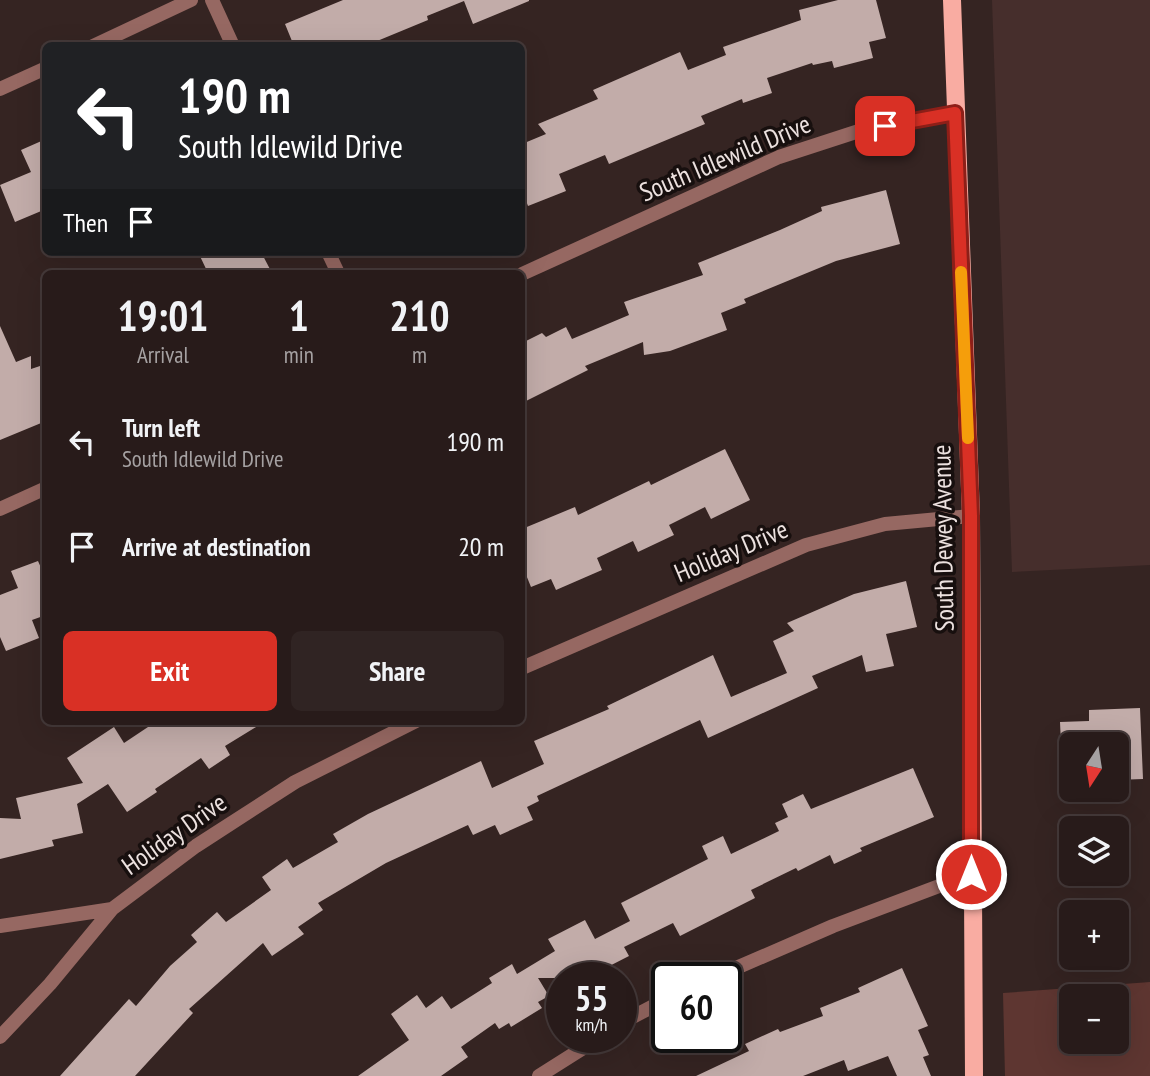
<!DOCTYPE html>
<meta charset="utf-8">
<style>
:root{--surface:#281b1a;--page:#302423;--text:#f1f3f6;--muted:#a5a1a2;--line:#443939;--accent:#d93025}
body{margin:0;font-family:"PT Sans Narrow",sans-serif;background:var(--page);color:var(--text);height:100vh;display:flex;flex-direction:column;font-size:26px;white-space:nowrap}
*{box-sizing:border-box;margin:0}
p{font-size:23px;color:var(--muted)}
.icon{flex:none;width:38px;height:38px;fill:none;stroke:currentColor;stroke-width:2;stroke-linecap:round;stroke-linejoin:round}
.map{position:relative;flex:1;overflow:hidden}
.side{position:absolute;left:42px;top:270px;width:483px;height:455px;display:flex;flex-direction:column;background:var(--surface);border-radius:10px;box-shadow:0 7px 28px #0002,0 0 0 2px var(--line)}
.side>*{flex:none}
.guide{position:absolute;left:42px;top:42px;width:483px;height:214px;border-radius:10px;box-shadow:0 7px 28px #0002,0 0 0 2px var(--line);background:#202124;color:#fff;overflow:hidden}
.needle{width:46px;rotate:192deg}
.fabs{position:absolute;left:1059px;top:732px;display:grid;gap:14px}
.fabs a{display:grid;place-items:center;width:70px;height:70px;border-radius:10px;background:var(--surface);box-shadow:0 7px 28px #0002,0 0 0 2px var(--line);font-size:35px}
.speed{position:absolute;left:546px;top:962px;display:flex;gap:14px;font-size:35px;font-weight:700;text-align:center}
.speed>*{display:grid;place-content:center;width:91px;height:91px;border-radius:50%;background:var(--surface);box-shadow:0 7px 28px #0002,0 0 0 2px var(--line);line-height:1}
.speed small{font-size:18px;font-weight:400}
.speed .limit{border:4px solid #111;border-radius:10px;background:#fff;color:#111}
.pin{position:absolute;display:grid;place-items:center;width:60px;height:60px;color:#fff;margin:-30px;border-radius:14px;box-shadow:0 4px 10px #0006}
.me{position:absolute;width:77px;margin:-38px;rotate:0deg;stroke-linejoin:round;filter:drop-shadow(0 0 5px #0008)}
.turn{display:flex;align-items:center;gap:24px;height:147px;padding:0 21px;font-size:32px}
.turn .icon{width:91px;height:91px;stroke-width:2.5}
.turn b{display:block;font-size:49px;line-height:60px}
.then{display:flex;align-items:center;height:66px;padding:0 21px;background:#0003;gap:14px;font-size:26px}
.eta{display:flex;justify-content:space-evenly;align-items:center;height:119px;text-align:center}
.eta b{font-size:42px;font-weight:600;line-height:49px}
.cta{display:flex;gap:14px;margin-top:auto;padding:14px 21px}
.cta a{flex:1;height:80px;border-radius:10px;background:var(--accent);color:#fff;font-size:28px;font-weight:600;line-height:80px;text-align:center}
.cta a+a{background:var(--page);color:var(--text)}
ul{padding:0;list-style:none}
li{display:flex;align-items:center;gap:21px;height:105px;padding:0 21px}
li div{flex:1}
li b{display:block;font-size:26px}
li em{font-style:normal}
.map>svg:first-child{display:block}
</style>
<div class="map">
<svg width="1150" height="1076" viewBox="0 0 1150 1076">
<rect width="100%" height="100%" fill="#352422"/>
<path fill="#462e2c" d="M992,0H1150V565L1012,572Z"/>
<path fill="#5e3631" fill-rule="evenodd" d="M1150,982V1076H1005L1003,993ZM1071,996H1116V1041H1071Z"/>
<path fill="#c2aca9" d="M343,0H529V1L473,24L464,1L427,16L428,20L365,46H294L285,24Z
M838,0H876L886,38L869,42L873,58L834,68L832,61L813,65L812,63L767,78L772,93L743,103L742,99L701,116L705,124L609,164L605,155L559,174L566,191L528,206L522,190V144L546,134L538,124L598,99L593,90L680,52L688,70L726,55L723,47L801,20L799,10Z
M46,139V209L15,222L0,185L31,172L21,150Z
M886,190L900,244L836,261L744,299L746,303L721,313L727,330L670,351L644,355L643,342L585,366L588,370L522,403V343L542,333L546,337L566,327L572,339L629,315L624,302L703,275L698,263L780,230L822,211L821,207Z
M198,252H261L272,273H208Z
M0,326L16,362L31,356V369L46,364V421L0,440Z
M725,449L750,500L711,519L705,507L669,525L674,535L638,552L633,541L597,558L602,570L556,590L551,579L531,587L522,565V529L575,507L578,515L649,481L651,485Z
M38,561L46,579V615L32,620L39,638L6,651L0,637V595L18,588L11,571Z
M906,581L917,627L886,634L894,666L866,672L862,655L812,676L818,688L708,738L700,720L537,796L539,801L527,807L533,820L500,835L495,825L473,835L468,825L386,863L318,903L323,910L298,927L304,934L272,956L263,943L189,1009L193,1013L135,1076H60L129,999L136,1006L170,966L197,942L191,935L217,912L226,922L271,890L262,877L287,859L293,868L338,842L333,834L368,814L481,761L492,788L544,764L534,741L609,709L607,706L713,655L731,697L787,673L773,641L794,631L787,623L854,594Z
M1140,708L1143,779L1116,780V744H1061L1060,722L1089,721V710Z
M157,721H266L225,746L230,755L209,769L201,758L155,789L157,792L127,812L108,784L77,804L83,833L52,840L54,846L0,859V818L21,819L16,798L83,783L67,758L114,727L124,743Z
M913,768L934,817L860,848L862,851L834,864L830,855L798,871L796,868L751,890L755,898L680,936L673,923L624,947L629,956L586,978H538L549,996L538,1002L542,1008L511,1027L509,1023L499,1029L495,1023L461,1047L468,1057L441,1076H358L409,1040L391,1014L417,995L426,1008L442,996L451,1009L492,983L489,978L512,964L517,974L555,951L548,939L585,920L595,939L630,921L621,903L708,859L702,846L723,836L731,854L779,831L775,823L788,817L782,804L803,794L811,809Z
M902,968L928,1026L918,1030L929,1055L923,1057L931,1076H897L888,1056L848,1071L844,1060L803,1076H696L749,1051L745,1044L778,1029L780,1032L823,1016L820,1008L860,992L858,988Z"/>
<g fill="none" stroke-linecap="round" stroke-linejoin="round">
<path stroke="#966862" stroke-width="14" d="M212,0L233,46
M93,46L191,0
M0,89L46,68
M328,252L338,273
M522,274L779,157L862,130L955,113
M0,509L46,488
M522,668L806,545L885,524L971,516
M0,926L112,909
M713,978L833,926L971,874
M621,1023L667,999
M0,1037L50,984L112,909L196,846L295,782L416,721
M539,1076L599,1038"/>
<path stroke="#f9aca2" stroke-width="18" d="M952,0L971,516L974,1076"/>
</g>
<g fill="none" stroke-linecap="round" stroke-linejoin="round">
<defs>
<path id="route" d="M885,126L955,113L971,516V874"/>
</defs>
<use href="#route" stroke="#8d1f18" stroke-width="18"/>
<use href="#route" stroke="#d93025" stroke-width="12"/>
<path stroke="#f59e0b" stroke-width="12" d="M961,272L968,438"/>
</g>
<g text-anchor="middle" stroke-width="7" stroke-linejoin="round" paint-order="stroke">
<g font-size="26" fill="#ece1df" stroke="#170f0e">
<text transform="translate(725 158) rotate(-23)" y="9">South Idlewild Drive</text>
<text transform="translate(943 538) rotate(-91)" y="9">South Dewey Avenue</text>
<text transform="translate(731 551) rotate(-23)" y="9">Holiday Drive</text>
<text transform="translate(174 834) rotate(-35)" y="9">Holiday Drive</text>
</g>
</g>
</svg>
<div class="fabs">
<a><svg class="needle" viewBox="-14 -14 28 28"><path d="M0-13l5 13h-10z" fill="#e53935"/><path d="M0 13l5-13h-10z" fill="#a5a1a2"/></svg></a>
<a><svg class="icon" aria-label="layers" viewBox="0 0 24 24"><path d="M12 4l9 5-9 5-9-5zM3 14l9 5 9-5"/></svg></a>
<a>+</a>
<a>−</a>
</div>
<div class="speed"><div>55<small>km/h</small></div><div class="limit">60</div></div>
<div class="pin" style="left:885px;top:126px;background:#d93025"><svg class="icon" aria-label="arrive" viewBox="0 0 24 24"><path d="M6 21V4h12l-3 4 3 4H6"/></svg></div>
<svg class="me" style="left:971px;top:874px" viewBox="-20 -20 40 40"><circle r="17" fill="#d93025" stroke="#fff" stroke-width="3"/><path d="M0-11L8 9 0 5-8 9z" fill="#fff"/></svg>
<div class="guide">
<div class="turn"><svg class="icon" aria-label="left" viewBox="0 0 24 24"><path d="M17 20v-9H6M10 6l-5 5 5 5"/></svg><div><b>190 m</b>South Idlewild Drive</div></div>
<div class="then">Then<svg class="icon" aria-label="arrive" viewBox="0 0 24 24"><path d="M6 21V4h12l-3 4 3 4H6"/></svg></div>
</div>
<section class="side">
<div class="eta">
<div><b>19:01</b><p>Arrival</p></div>
<div><b>1</b><p>min</p></div>
<div><b>210</b><p>m</p></div>
</div>
<ul>
<li><svg class="icon" aria-label="left" viewBox="0 0 24 24"><path d="M17 20v-9H6M10 6l-5 5 5 5"/></svg><div><b>Turn left</b><p>South Idlewild Drive</p></div><em>190 m</em></li>
<li><svg class="icon" aria-label="arrive" viewBox="0 0 24 24"><path d="M6 21V4h12l-3 4 3 4H6"/></svg><div><b>Arrive at destination</b></div><em>20 m</em></li>
</ul>
<div class="cta"><a>Exit</a><a>Share</a></div>
</section>
</div>
